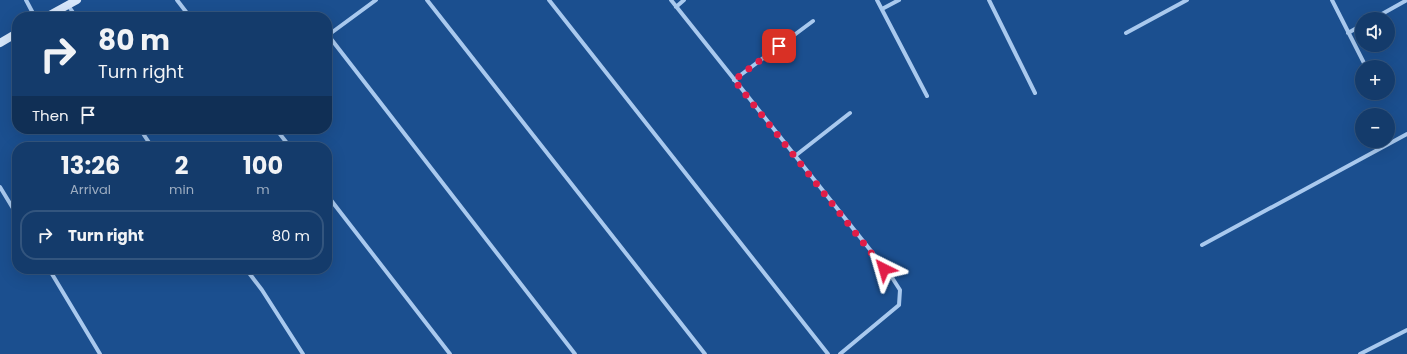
<!DOCTYPE html>
<meta charset="utf-8">
<style>
:root{--surface:#143b6b;--page:#214673;--text:#f1f3f6;--muted:#9dadc1;--line:#33557e}
body{margin:0;font-family:Poppins,sans-serif;background:var(--page);color:var(--text);height:100vh;display:flex;flex-direction:column;font-size:15px;white-space:nowrap}
*{box-sizing:border-box;margin:0}
p{font-size:13px;color:var(--muted)}
.icon{flex:none;width:22px;height:22px;fill:none;stroke:currentColor;stroke-width:2;stroke-linecap:round;stroke-linejoin:round}
.map{position:relative;flex:1;overflow:hidden}
.panel{position:absolute;left:12px;top:142px;width:320px;height:132px;display:flex;flex-direction:column;background:var(--surface);border-radius:16px;box-shadow:0 4px 16px #0002,0 0 0 1px var(--line)}
.panel>*{flex:none}
.hud{position:absolute;left:12px;top:12px;width:320px;height:122px;border-radius:16px;box-shadow:0 4px 16px #0002,0 0 0 1px var(--line);background:#143b6b;color:var(--text);overflow:hidden}
.controls{position:absolute;left:1355px;top:12px;display:grid;gap:8px}
.controls a{display:grid;place-items:center;width:40px;height:40px;border-radius:50%;background:var(--surface);box-shadow:0 4px 16px #0002,0 0 0 1px var(--line);font-size:20px}
.pin{position:absolute;display:grid;place-items:center;width:34px;height:34px;color:#fff;margin:-17px;border-radius:8px;box-shadow:0 2px 6px #0006}
.me{position:absolute;width:44px;margin:-22px;rotate:320deg;stroke-linejoin:round;filter:drop-shadow(0 0 3px #0008)}
.turn{display:flex;align-items:center;gap:14px;height:84px;padding:0 20px;font-size:18px}
.turn .icon{width:52px;height:52px;stroke-width:2.5}
.turn b{display:block;font-size:28px;line-height:34px}
.then{display:flex;align-items:center;height:38px;padding:0 20px;background:#0003;gap:8px;font-size:15px}
.eta{display:flex;justify-content:space-evenly;align-items:center;height:68px;text-align:center}
.eta b{font-size:24px;font-weight:700;line-height:28px}
ul{padding:0;list-style:none}
li{display:flex;align-items:center;gap:12px;height:50px;margin:0 8px 6px;padding:0 12px;border:2px solid var(--line);border-radius:16px}
li div{flex:1}
li b{display:block;font-size:15px}
li em{font-style:normal}
.map>svg:first-child{display:block}
</style>
<div class="map">
<svg width="1407" height="354" viewBox="0 0 1407 354">
<rect width="100%" height="100%" fill="#1b4f8f"/>
<g fill="none" stroke-linecap="round" stroke-linejoin="round">
<path stroke="#a9c9ee" stroke-width="4" d="M26,0L35,17
M177,0L190,17
M427,0L705,354
M549,0L828,354
M671,0L891,276L900,290L899,305L840,354
M877,0L927,96
M989,0L1035,93
M1332,0L1366,67
M68,5L76,17
M676,7L684,0
M882,9L899,0
M1373,19L1407,0
M1126,33L1187,0
M1348,33L1362,25
M328,35L575,354
M327,36L376,0
M734,80L813,21
M1379,93L1381,97
M140,129L152,147
M276,129L290,147
M795,156L850,113
M0,187L17,215
M327,195L450,354
M1202,245L1407,134
M49,269L100,354
M246,269L262,290L303,354
M1360,354L1407,330"/>
<path stroke="#d6e6fa" stroke-width="8" d="M46,17L77,0
M0,43L17,33"/>
</g>
<g fill="none" stroke-linecap="round" stroke-linejoin="round">
<path stroke="#e11d48" stroke-width="7" stroke-dasharray="0 12.6" d="M779,46L734,80L884,269"/>
</g>
</svg>
<div class="controls">
<a><svg class="icon" aria-label="sound" viewBox="0 0 24 24"><path d="M4 9h4l5-4v14l-5-4H4zM17 9q2 3 0 6"/></svg></a>
<a>+</a>
<a>−</a>
</div>
<div class="pin" style="left:779px;top:46px;background:#d93025"><svg class="icon" aria-label="arrive" viewBox="0 0 24 24"><path d="M6 21V4h12l-3 4 3 4H6"/></svg></div>
<svg class="me" style="left:884px;top:269px" viewBox="-20 -20 40 40"><path d="M0-17L14 15 0 8-14 15z" fill="#e11d48" stroke="#fff" stroke-width="4"/></svg>
<div class="hud">
<div class="turn"><svg class="icon" aria-label="right" viewBox="0 0 24 24"><path d="M7 20v-9h11M14 6l5 5-5 5"/></svg><div><b>80 m</b>Turn right</div></div>
<div class="then">Then<svg class="icon" aria-label="arrive" viewBox="0 0 24 24"><path d="M6 21V4h12l-3 4 3 4H6"/></svg></div>
</div>
<section class="panel">
<div class="eta">
<div><b>13:26</b><p>Arrival</p></div>
<div><b>2</b><p>min</p></div>
<div><b>100</b><p>m</p></div>
</div>
<ul>
<li><svg class="icon" aria-label="right" viewBox="0 0 24 24"><path d="M7 20v-9h11M14 6l5 5-5 5"/></svg><div><b>Turn right</b></div><em>80 m</em></li>
</ul>
</section>
</div>
